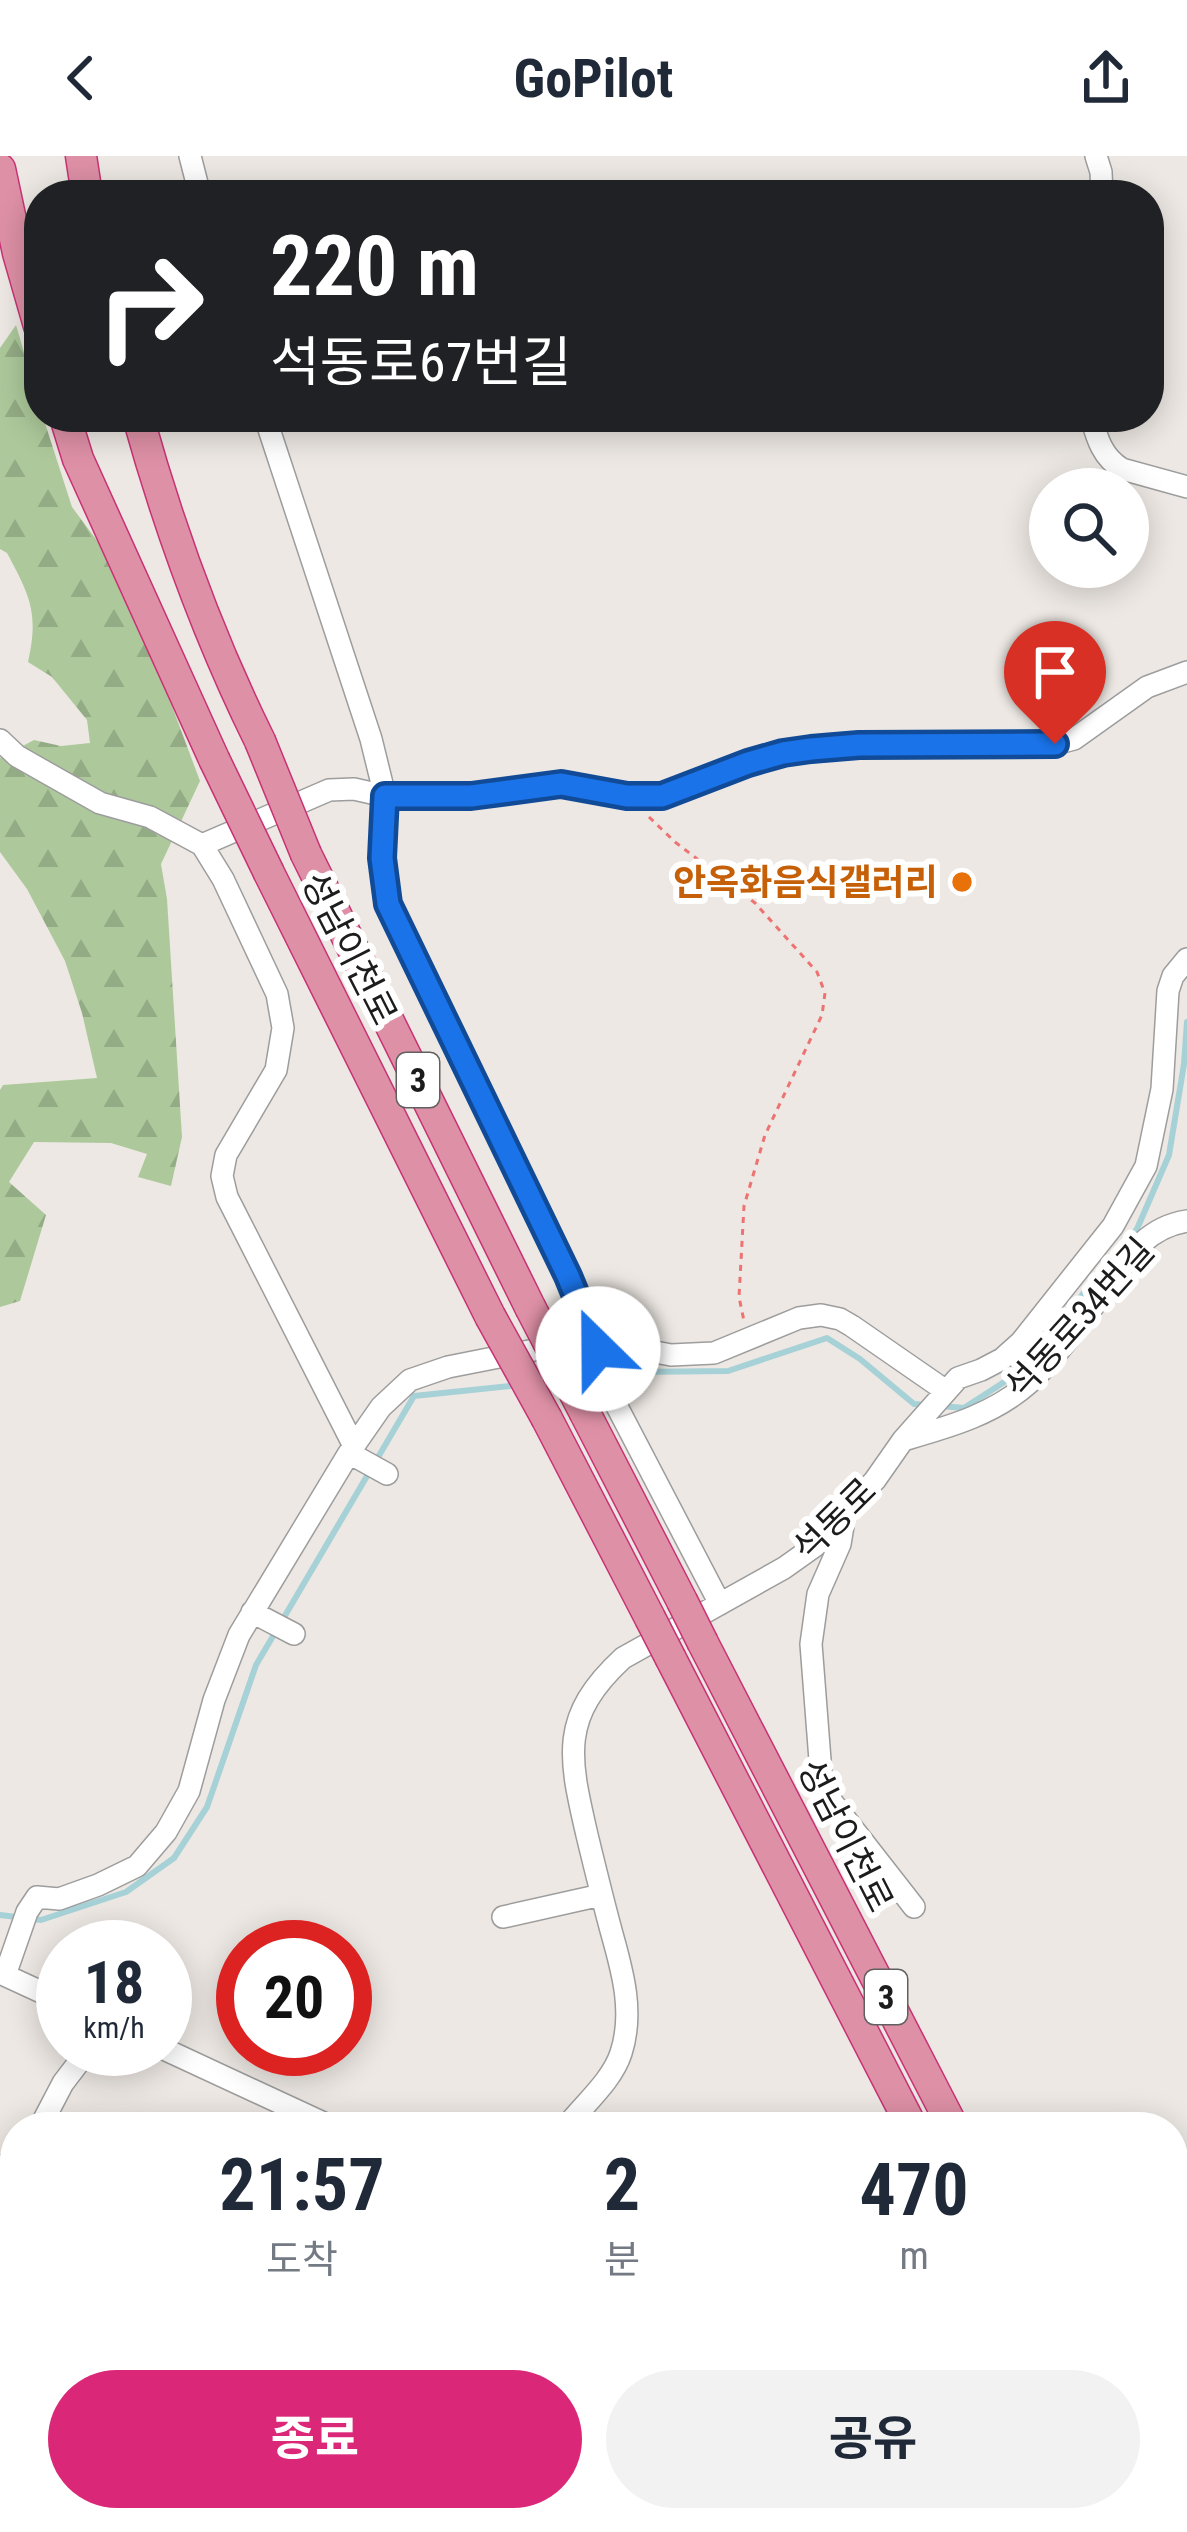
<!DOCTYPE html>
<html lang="ko">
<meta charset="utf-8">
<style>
:root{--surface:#fff;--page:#f2f2f3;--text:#1f2937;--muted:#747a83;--accent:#db2777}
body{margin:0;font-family:"Roboto Condensed","Noto Sans KR",sans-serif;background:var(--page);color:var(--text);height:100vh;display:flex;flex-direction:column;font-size:45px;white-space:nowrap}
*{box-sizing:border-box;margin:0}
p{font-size:39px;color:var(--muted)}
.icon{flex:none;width:66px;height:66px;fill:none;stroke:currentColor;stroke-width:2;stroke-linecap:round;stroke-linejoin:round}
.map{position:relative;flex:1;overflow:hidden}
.drawer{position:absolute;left:0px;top:1956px;width:1188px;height:420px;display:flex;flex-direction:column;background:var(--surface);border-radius:48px 48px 0 0;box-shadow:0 6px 30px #0003}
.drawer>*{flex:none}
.guide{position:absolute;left:24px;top:24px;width:1140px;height:252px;border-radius:48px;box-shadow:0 6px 30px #0003;background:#202124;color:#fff;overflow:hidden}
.controls{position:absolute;left:1029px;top:312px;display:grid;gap:24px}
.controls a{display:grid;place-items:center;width:120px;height:120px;border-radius:50%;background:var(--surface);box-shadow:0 6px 30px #0003;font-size:60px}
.speed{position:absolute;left:36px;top:1764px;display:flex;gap:24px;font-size:60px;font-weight:700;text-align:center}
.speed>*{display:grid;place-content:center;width:156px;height:156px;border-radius:50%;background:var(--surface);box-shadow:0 6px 30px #0003;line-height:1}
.speed small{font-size:30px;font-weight:400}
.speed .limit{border:18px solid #d22;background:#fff;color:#111}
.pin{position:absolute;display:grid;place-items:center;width:102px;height:102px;color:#fff;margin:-123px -51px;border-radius:50% 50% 50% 0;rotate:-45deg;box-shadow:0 0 12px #0007}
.pin .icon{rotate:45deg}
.me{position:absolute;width:132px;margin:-66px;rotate:337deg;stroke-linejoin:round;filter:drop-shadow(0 0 9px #0008)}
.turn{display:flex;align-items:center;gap:42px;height:252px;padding:0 48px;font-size:54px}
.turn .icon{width:156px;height:156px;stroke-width:2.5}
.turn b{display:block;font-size:84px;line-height:102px}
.eta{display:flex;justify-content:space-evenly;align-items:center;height:204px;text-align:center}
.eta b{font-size:72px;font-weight:700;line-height:84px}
.action{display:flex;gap:24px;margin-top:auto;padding:24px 48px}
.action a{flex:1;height:138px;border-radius:72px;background:var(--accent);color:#fff;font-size:48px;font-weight:700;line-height:138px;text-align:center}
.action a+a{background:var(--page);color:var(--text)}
header{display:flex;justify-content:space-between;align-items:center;height:156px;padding:0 48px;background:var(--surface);font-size:54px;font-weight:700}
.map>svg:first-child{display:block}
</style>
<header><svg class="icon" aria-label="back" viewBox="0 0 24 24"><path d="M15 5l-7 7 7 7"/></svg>GoPilot<svg class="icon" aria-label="share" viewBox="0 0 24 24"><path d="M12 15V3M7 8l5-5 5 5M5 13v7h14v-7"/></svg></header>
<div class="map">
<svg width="1187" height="2376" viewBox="0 0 1187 2376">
<defs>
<pattern id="forest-firs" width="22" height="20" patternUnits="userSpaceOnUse" patternTransform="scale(3)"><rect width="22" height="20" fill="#adc99b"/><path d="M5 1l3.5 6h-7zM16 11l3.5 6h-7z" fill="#94ac85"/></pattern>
<pattern id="park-crowns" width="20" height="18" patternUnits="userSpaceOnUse" patternTransform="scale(3)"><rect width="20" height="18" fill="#c3f4c2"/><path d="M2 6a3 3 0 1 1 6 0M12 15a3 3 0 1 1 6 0" fill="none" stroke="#a7d1a6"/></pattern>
<pattern id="building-cross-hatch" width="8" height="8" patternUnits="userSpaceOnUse" patternTransform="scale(3)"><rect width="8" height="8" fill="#bdb4b0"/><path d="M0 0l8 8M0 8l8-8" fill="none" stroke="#a29a97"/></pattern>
</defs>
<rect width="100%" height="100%" fill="#ede8e3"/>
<path fill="#dad9d9" d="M15,2322V2361H323L315,2376H0V2333Z"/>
<path fill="url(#forest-firs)" d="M16,169L39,247V261H43L72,351L107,398L138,459L200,625L161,708L167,743L182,981L171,1030L138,1021L147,998L111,987L34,986L9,1026L46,1059L20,1145L0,1151V934L3,929L97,922L82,857L65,805L27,733L0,696V602L34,584L61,590L90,587L87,564L52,521L28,506C39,457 30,440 7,397L0,393V192Z"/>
<path fill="url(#park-crowns)" d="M15,2335V2361H29L23,2376H0V2347Z"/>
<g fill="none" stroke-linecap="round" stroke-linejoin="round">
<path stroke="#a6d1d7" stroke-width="6" d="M580,1222L634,1216L728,1215L827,1182L860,1203L914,1248L928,1249
M941,1250L964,1252L1029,1210L1088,1131L1137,1073L1169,999L1184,908L1187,866
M283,1463L414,1240L519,1229
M0,1759L41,1764L126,1736L174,1702L207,1651L256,1509L276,1475"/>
</g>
<path fill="url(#building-cross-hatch)" stroke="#bdaea6" stroke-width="3" d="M238,2361L233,2376H173L137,2362Z"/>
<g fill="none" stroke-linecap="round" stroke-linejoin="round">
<defs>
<path id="minor" d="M190,0L200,39
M1096,0L1101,16L1102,39
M265,261L371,583L385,640L382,702L388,748L567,1120L594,1182L611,1239L720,1448
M1091,261C1097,282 1102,301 1122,313L1187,331
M0,584L17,600L100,647L150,661L202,689L223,723L277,838L283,872L276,914L226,999L222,1020L227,1041L354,1290
M202,689L329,634L354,633L385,640L422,641L471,640L561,628L627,640H661L748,607L783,597L811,593L859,589L1055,588L1074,583L1147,531L1187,516
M903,1284C948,1271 993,1259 1029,1227C1050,1208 1077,1172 1094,1149C1121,1114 1139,1072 1187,1065
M349,1297L387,1318
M845,1358L840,1388L818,1438L811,1488L821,1617L832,1646L914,1751
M252,1456L294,1478
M503,1761L601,1739
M0,1817L63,1846
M5,1819L27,1756L37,1741L59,1743L98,1729L137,1710L166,1676L189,1635L214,1544L239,1479L349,1297L381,1251L410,1224L448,1211L600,1181L629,1191L671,1199L714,1197L799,1162L821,1159L840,1163L852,1170L946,1235
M164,1893L332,1971
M40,1971L63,1927L89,1893
M566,1971C584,1948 612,1925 621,1897C634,1857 623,1817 612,1778C603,1745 595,1712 587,1679C569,1601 559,1561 623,1502L784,1412L815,1390L875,1324L903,1284L958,1222L981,1214L1002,1203L1021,1186L1113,1070L1146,1010L1162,933L1168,835L1173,820L1187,803
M0,2012L15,2003
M1173,2183L1187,2179
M1173,2207L1187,2210
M36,2365L67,2376
M325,2376L333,2361"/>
<path id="highway" d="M81,0L87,39
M0,13L18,97L39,170
M65,261L78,303L214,603
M138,261C169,372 209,482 260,585
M306,698L530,1151
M269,717L490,1160
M585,1257L682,1445
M547,1263L650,1462
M703,1487L953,1971
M671,1503L912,1971
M1110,2361L1117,2376
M1153,2361L1161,2376"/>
</defs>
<use href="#minor" stroke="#9d9d9d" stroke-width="24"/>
<use href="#highway" stroke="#c83275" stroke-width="33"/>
<path stroke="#ed7373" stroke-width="3" stroke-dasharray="6 6" stroke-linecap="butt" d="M649,661L675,686L755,747L817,816L825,837L822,859L765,979L744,1050L739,1141L744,1165"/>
<use href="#minor" stroke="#fff" stroke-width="21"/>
<use href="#highway" stroke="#de90a6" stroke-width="30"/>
<defs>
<path id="highway-bridge" d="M260,585L306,698
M214,603L269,717
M530,1151L585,1257
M490,1160L547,1263
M682,1445L703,1487
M650,1462L671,1503"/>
</defs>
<use href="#highway-bridge" stroke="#c83275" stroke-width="33" stroke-linecap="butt"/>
<use href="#highway-bridge" stroke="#de90a6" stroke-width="30"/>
</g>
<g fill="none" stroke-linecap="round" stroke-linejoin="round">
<defs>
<path id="route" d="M598,1193L568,1120L388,748L382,702L385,640H471L561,628L627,640H662L748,607L783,597L811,593L859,589L1055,588"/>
</defs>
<use href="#route" stroke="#114b97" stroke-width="30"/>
<use href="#route" stroke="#1a73e8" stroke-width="21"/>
</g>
<circle fill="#e8710a" stroke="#fff" stroke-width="4.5" cx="962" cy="726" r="12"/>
<g text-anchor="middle" stroke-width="12" stroke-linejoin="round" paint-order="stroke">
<g fill="#fff" stroke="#606060" stroke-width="3">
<rect x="397" y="897" width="42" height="54" rx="9"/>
<rect x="865" y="1814" width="42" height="54" rx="9"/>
</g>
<g font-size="33" font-weight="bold" fill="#1c1c1c">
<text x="418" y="936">3</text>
<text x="886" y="1853">3</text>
</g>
<g font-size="36" font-weight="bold" fill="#c56008" stroke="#fff" text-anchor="end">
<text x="938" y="739">안옥화음식갤러리</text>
</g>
<g font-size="36" fill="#1c1c1c" stroke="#fff">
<text transform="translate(350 792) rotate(63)" y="13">성남이천로</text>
<text transform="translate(1079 1162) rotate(-48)" y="13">석동로34번길</text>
<text transform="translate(834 1363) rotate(-45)" y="13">석동로</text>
<text transform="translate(846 1679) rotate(63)" y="13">성남이천로</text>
</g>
</g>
</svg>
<div class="controls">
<a><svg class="icon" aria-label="search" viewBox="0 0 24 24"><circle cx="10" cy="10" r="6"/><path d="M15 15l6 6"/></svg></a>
</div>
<div class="speed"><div>18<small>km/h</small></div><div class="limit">20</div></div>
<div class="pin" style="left:1055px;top:588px;background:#d93025"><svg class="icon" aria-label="arrive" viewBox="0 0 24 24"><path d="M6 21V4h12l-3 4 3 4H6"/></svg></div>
<svg class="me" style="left:598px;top:1193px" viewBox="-20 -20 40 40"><circle r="19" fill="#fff"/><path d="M0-13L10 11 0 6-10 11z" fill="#1a73e8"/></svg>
<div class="guide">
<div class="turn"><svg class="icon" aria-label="right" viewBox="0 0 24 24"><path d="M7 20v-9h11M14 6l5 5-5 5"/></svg><div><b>220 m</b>석동로67번길</div></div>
</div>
<section class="drawer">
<div class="eta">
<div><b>21:57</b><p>도착</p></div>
<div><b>2</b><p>분</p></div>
<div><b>470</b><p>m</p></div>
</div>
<div class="action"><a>종료</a><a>공유</a></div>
</section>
</div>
